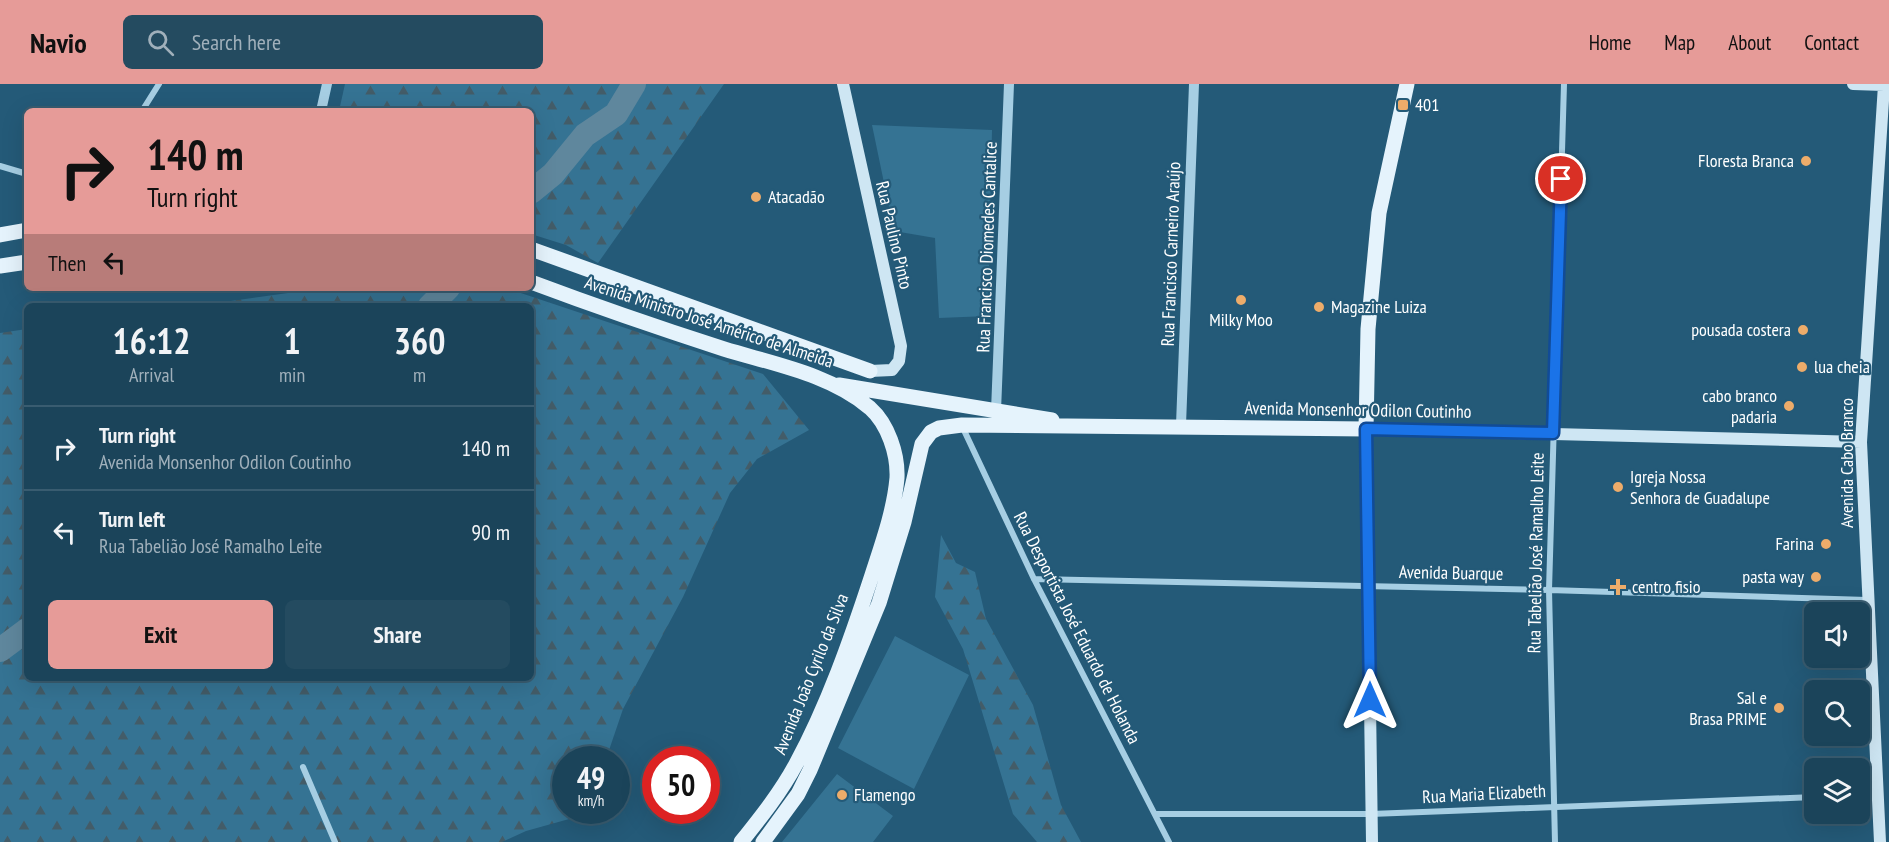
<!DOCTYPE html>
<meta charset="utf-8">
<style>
:root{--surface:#1b445a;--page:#244b60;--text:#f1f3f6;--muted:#a0b0bb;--line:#395c70;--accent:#e69b98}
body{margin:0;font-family:"PT Sans Narrow",sans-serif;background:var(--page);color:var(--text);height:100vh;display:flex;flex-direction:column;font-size:22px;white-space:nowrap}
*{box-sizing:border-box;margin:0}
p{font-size:20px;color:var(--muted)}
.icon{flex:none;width:33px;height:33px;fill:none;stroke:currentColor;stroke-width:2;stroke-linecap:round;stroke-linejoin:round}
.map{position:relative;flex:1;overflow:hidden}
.sheet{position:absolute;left:24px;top:219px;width:510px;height:378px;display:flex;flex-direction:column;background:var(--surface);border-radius:9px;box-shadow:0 6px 24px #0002,0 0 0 2px var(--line)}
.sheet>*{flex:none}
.hud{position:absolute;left:24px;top:24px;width:510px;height:183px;border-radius:9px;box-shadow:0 6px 24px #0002,0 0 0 2px var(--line);background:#e69b98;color:#111;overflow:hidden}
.fabs{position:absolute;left:1804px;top:518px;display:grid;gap:12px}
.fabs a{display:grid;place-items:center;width:66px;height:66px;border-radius:9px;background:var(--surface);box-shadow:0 6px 24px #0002,0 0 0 2px var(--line);font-size:30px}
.speed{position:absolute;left:552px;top:662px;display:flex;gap:12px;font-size:30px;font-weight:700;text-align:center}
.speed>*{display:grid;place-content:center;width:78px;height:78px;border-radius:50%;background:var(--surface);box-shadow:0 6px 24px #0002,0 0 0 2px var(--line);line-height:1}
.speed small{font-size:15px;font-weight:400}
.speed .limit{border:9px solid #d22;background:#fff;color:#111}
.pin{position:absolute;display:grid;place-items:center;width:51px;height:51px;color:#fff;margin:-26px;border:3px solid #fff;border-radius:50%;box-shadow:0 2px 6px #0007}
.me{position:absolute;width:66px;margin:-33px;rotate:0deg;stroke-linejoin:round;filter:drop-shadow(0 0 4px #0008)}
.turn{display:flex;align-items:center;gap:21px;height:126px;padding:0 24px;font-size:27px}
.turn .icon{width:78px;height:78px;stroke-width:2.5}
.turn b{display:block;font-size:42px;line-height:51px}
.then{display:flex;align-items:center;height:57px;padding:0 24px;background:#0003;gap:12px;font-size:22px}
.eta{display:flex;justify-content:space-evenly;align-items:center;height:102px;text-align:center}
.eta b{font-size:36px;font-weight:700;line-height:42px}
.cta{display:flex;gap:12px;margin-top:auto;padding:12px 24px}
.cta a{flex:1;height:69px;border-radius:9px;background:var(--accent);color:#111;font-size:24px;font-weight:700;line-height:69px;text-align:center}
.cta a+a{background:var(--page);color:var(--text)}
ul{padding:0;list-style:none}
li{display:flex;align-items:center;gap:18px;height:84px;padding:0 24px;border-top:2px solid var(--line)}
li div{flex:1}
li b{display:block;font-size:22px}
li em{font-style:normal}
header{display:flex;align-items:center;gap:36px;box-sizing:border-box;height:84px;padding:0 30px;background:var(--accent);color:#111}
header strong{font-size:28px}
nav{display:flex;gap:33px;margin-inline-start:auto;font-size:21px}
.search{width:420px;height:54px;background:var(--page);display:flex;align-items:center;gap:15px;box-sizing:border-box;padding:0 21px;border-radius:9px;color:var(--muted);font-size:22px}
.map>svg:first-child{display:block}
</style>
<header>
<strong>Navio</strong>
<div class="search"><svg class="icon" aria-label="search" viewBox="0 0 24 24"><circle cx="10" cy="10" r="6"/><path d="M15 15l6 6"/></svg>Search here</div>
<nav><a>Home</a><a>Map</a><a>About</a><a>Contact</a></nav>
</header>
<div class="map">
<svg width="1889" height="758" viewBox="0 0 1889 758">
<defs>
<pattern id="forest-firs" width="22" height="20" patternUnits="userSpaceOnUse" patternTransform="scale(1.5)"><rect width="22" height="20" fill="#357393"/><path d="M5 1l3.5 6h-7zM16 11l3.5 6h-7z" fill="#435c68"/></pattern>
</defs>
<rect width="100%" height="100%" fill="#245a78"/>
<path fill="#357393" d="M872,41L992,46L988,232L939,234L935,154L894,147Z
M895,552L969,591L914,705L838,664Z
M837,690L893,732L873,758H782Z"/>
<path fill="url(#forest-firs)" d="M345,0H724L598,179L566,161L531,150V27H339Z
M324,204H506L763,290L809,346L757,375L730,409L683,513L623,625L606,675H566V726H589L587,730L526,747L502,758H0V249L27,245V594H531V222H195Z
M941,451L956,479L975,488L986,535L1033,621L1061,721L1081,758H1037L1013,730L963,565L935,513Z"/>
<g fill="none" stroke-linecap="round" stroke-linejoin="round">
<path stroke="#5f879d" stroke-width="24" d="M531,108L553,90L585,51L616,30L634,0
M430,222L448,204
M0,566L27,546"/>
<path stroke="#a6cee3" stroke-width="6" d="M142,27L159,0
M0,82L27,90
M962,342L1034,495L1169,758
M1034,495L1549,506L1867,516
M303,683L335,758
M1860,712L1876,711
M1155,730H1371L1815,713
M1555,758L1549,506L1564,0"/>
<path stroke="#a6cee3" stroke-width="10" d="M321,27L327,0
M996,327L1009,0
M1181,341L1194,0"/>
<path stroke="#cee6f3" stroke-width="12" d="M843,0L901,262L899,277L892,286L870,287
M1853,0L1884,1L1861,358L1880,758
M1372,758L1366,345L1861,358"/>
<path stroke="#e5f3fc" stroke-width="15" d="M0,151L27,146
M531,165L870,287
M0,182L27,178
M531,198C595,222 659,244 724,265C773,280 830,290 870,324C888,340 898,370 897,394C894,427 882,460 872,491C851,555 828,621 796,680C781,708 761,733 741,758
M839,301L1052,336
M763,758L798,710L810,686L879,519L904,438L922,360L931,348L939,344L962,341L1366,345L1368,245L1379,129L1407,0"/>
</g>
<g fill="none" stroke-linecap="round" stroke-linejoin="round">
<defs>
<path id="route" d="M1370,616L1366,345L1553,349L1561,95"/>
</defs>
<use href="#route" stroke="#114b97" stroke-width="15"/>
<use href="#route" stroke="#1a73e8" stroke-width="10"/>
</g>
<g fill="#edac6a" stroke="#245a78" stroke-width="2">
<rect x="1397" y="15" width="12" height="12" rx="3"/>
<circle cx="1806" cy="77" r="6"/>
<circle cx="756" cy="113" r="6"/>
<circle cx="1241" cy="216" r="6"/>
<circle cx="1319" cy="223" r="6"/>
<circle cx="1803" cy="246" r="6"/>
<circle cx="1802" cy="283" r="6"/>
<circle cx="1789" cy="322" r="6"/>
<circle cx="1618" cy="403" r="6"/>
<circle cx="1826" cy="460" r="6"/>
<circle cx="1816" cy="493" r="6"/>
<path d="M1615 494h6v6h6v6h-6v6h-6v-6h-6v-6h6z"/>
<circle cx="1779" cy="624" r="6"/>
<circle cx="842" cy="711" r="6"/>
</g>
<g text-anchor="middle" stroke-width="4.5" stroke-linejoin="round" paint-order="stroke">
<g font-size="18" fill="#fff" stroke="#245a78" text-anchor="start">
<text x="1415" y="27">401</text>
<text x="1794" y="83" text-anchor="end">Floresta Branca</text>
<text x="768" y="119">Atacadão</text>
<text x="1331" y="229">Magazine Luiza</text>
<text x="1241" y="242" text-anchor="middle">Milky Moo</text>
<text x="1791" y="252" text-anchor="end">pousada costera</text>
<text x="1814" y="289">lua cheia</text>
<text x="1777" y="318" text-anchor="end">cabo branco<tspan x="1777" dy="21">padaria</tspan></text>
<text x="1630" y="399">Igreja Nossa<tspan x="1630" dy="21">Senhora de Guadalupe</tspan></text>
<text x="1814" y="466" text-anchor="end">Farina</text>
<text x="1804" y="499" text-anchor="end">pasta way</text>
<text x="1632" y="509">centro fisio</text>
<text x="1767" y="620" text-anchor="end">Sal e<tspan x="1767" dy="21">Brasa PRIME</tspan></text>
<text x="854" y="717">Flamengo</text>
</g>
<g font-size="18" fill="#fff" stroke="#245a78">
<text transform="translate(894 151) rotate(77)" y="6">Rua Paulino Pinto</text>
<text transform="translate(987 163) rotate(-88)" y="6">Rua Francisco Diomedes Cantalice</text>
<text transform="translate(1171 170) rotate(-88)" y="6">Rua Francisco Carneiro Araújo</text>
<text transform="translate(709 238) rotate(18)" y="6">Avenida Ministro José Américo de Almeida</text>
<text transform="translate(1358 326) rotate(1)" y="6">Avenida Monsenhor Odilon Coutinho</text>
<text transform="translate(1847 379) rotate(-90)" y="6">Avenida Cabo Branco</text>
<text transform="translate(1536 469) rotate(-89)" y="6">Rua Tabelião José Ramalho Leite</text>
<text transform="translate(1451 489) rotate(1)" y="6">Avenida Buarque</text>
<text transform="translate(1077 544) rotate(63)" y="6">Rua Desportista José Eduardo de Holanda</text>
<text transform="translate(811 590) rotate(-68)" y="6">Avenida João Cyrilo da Silva</text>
<text transform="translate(1484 710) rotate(-3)" y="6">Rua Maria Elizabeth</text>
</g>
</g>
</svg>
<div class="fabs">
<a><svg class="icon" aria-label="sound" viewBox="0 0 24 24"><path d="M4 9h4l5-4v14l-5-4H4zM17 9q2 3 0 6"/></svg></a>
<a><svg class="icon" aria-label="search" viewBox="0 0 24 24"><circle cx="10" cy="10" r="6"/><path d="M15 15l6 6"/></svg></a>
<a><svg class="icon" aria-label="layers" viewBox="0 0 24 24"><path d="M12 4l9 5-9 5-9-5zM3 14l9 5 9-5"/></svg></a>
</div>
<div class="speed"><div>49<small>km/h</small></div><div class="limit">50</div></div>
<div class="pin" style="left:1561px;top:95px;background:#d93025"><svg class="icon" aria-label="arrive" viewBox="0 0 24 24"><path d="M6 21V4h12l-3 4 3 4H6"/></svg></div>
<svg class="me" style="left:1370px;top:616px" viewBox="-20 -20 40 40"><path d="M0-17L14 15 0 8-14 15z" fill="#1a73e8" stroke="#fff" stroke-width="4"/></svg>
<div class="hud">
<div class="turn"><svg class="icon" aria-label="right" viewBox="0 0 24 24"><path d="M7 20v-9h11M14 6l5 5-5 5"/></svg><div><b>140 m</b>Turn right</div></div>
<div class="then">Then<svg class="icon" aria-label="left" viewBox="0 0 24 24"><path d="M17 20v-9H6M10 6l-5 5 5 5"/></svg></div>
</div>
<section class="sheet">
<div class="eta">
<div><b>16:12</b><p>Arrival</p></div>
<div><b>1</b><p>min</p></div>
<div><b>360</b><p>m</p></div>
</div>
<ul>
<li><svg class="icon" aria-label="right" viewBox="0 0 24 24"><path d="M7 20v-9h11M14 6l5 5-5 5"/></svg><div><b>Turn right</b><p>Avenida Monsenhor Odilon Coutinho</p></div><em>140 m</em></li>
<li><svg class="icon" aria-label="left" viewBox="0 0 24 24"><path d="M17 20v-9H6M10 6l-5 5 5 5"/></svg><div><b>Turn left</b><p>Rua Tabelião José Ramalho Leite</p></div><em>90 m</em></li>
</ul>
<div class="cta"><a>Exit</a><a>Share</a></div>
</section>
</div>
